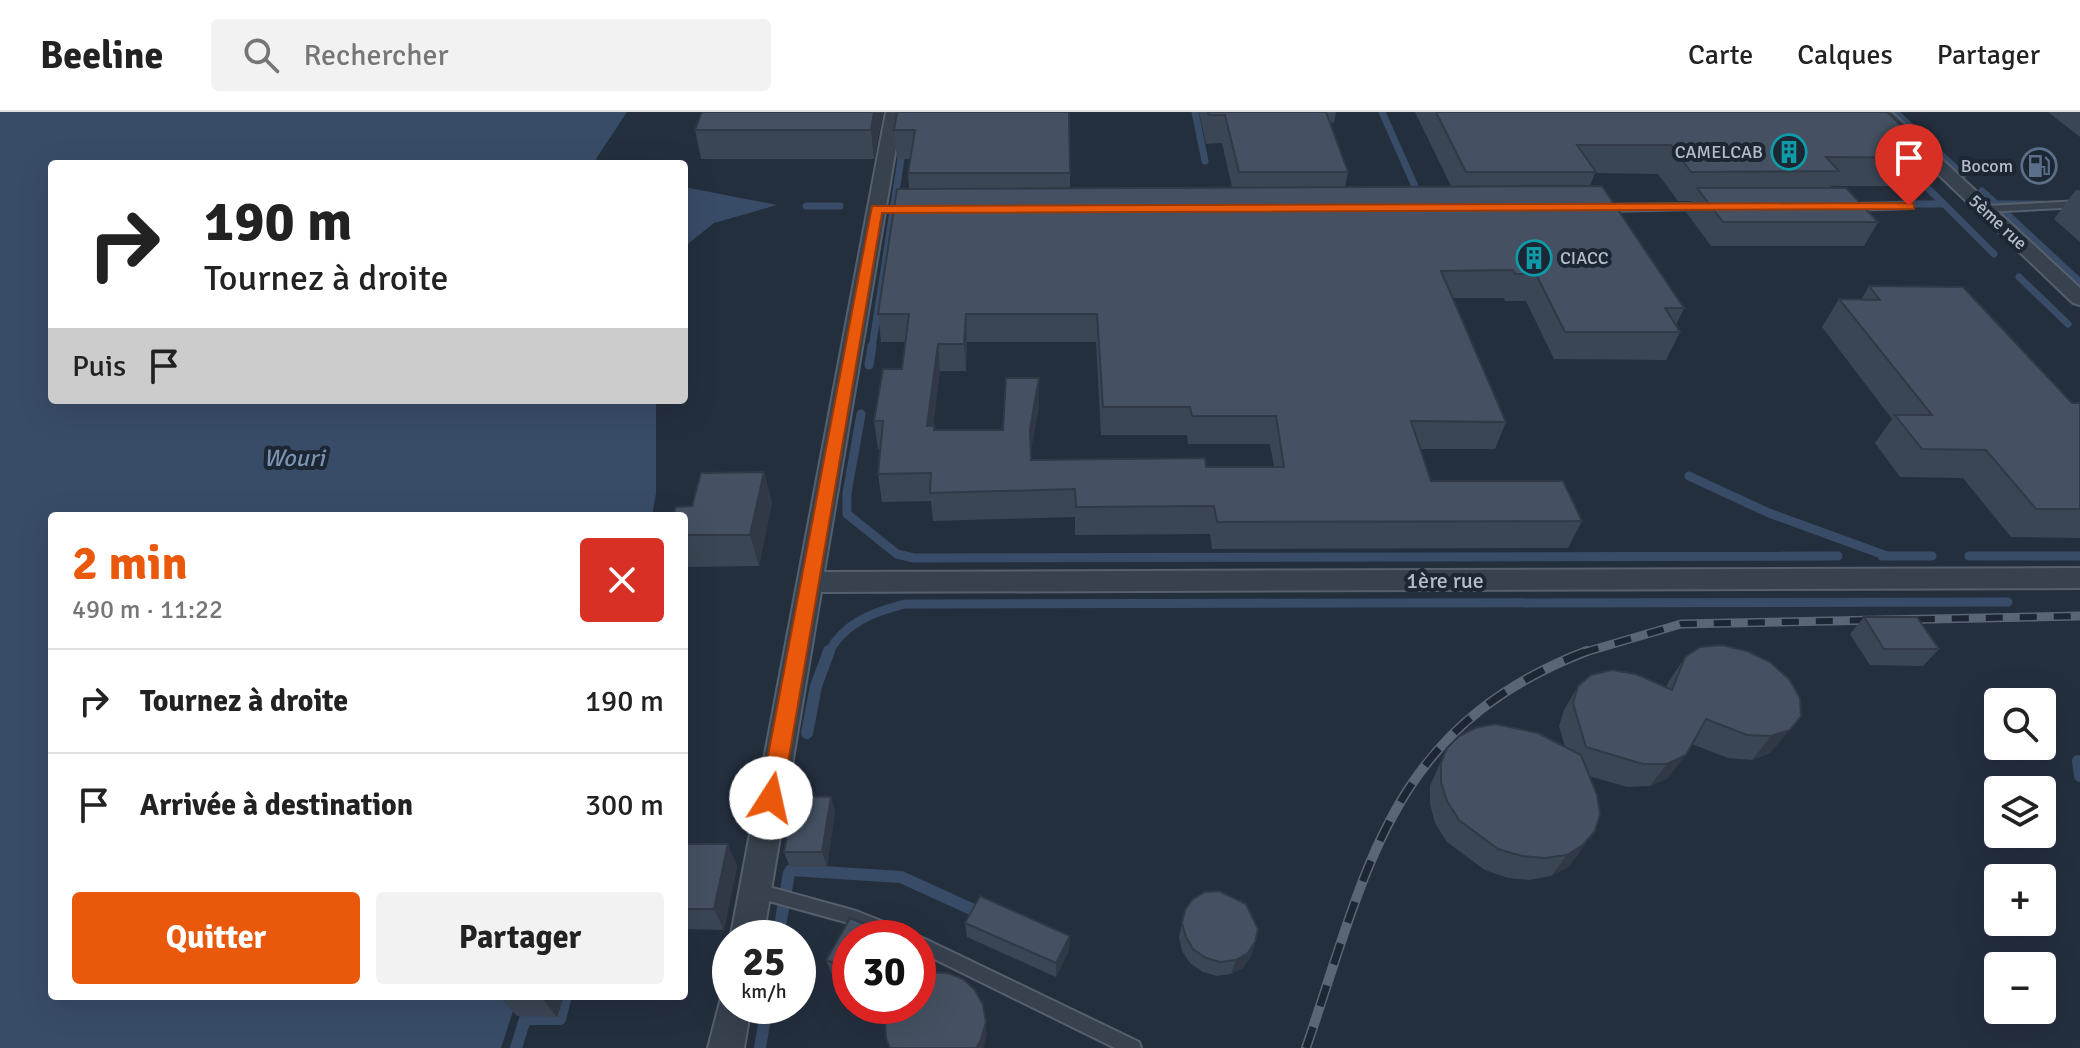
<!DOCTYPE html>
<html lang="fr">
<meta charset="utf-8">
<style>
:root{--surface:#fff;--page:#f2f2f2;--text:#222;--muted:#767676;--line:#e0e0e0;--accent:#ea580c}
body{margin:0;font-family:Signika,sans-serif;background:var(--page);color:var(--text);height:100vh;display:flex;flex-direction:column;font-size:30px;white-space:nowrap}
*{box-sizing:border-box;margin:0}
p{font-size:26px;color:var(--muted)}
.icon{flex:none;width:44px;height:44px;fill:none;stroke:currentColor;stroke-width:2;stroke-linecap:round;stroke-linejoin:round}
.map{position:relative;flex:1;overflow:hidden}
.drawer{position:absolute;left:48px;top:400px;width:640px;height:488px;display:flex;flex-direction:column;background:var(--surface);border-radius:8px;box-shadow:0 8px 32px #0002}
.drawer>*{flex:none}
.banner{position:absolute;left:48px;top:48px;width:640px;height:244px;border-radius:8px;box-shadow:0 8px 32px #0002;background:#fff;color:var(--text);overflow:hidden}
.tools{position:absolute;left:1984px;top:576px;display:grid;gap:16px}
.tools a{display:grid;place-items:center;width:72px;height:72px;border-radius:8px;background:var(--surface);box-shadow:0 8px 32px #0002;font-size:40px}
.speed{position:absolute;left:712px;top:808px;display:flex;gap:16px;font-size:40px;font-weight:700;text-align:center}
.speed>*{display:grid;place-content:center;width:104px;height:104px;border-radius:50%;background:var(--surface);box-shadow:0 8px 32px #0002;line-height:1}
.speed small{font-size:20px;font-weight:400}
.speed .limit{border:12px solid #d22;background:#fff;color:#111}
.pin{position:absolute;display:grid;place-items:center;width:68px;height:68px;color:#fff;margin:-82px -34px;border-radius:50% 50% 50% 0;rotate:-45deg;box-shadow:0 0 8px #0007}
.pin .icon{rotate:45deg}
.me{position:absolute;width:88px;margin:-44px;rotate:10deg;stroke-linejoin:round;filter:drop-shadow(0 0 6px #0008)}
.turn{display:flex;align-items:center;gap:28px;height:168px;padding:0 24px;font-size:36px}
.turn .icon{width:104px;height:104px;stroke-width:2.5}
.turn b{display:block;font-size:56px;line-height:68px}
.then{display:flex;align-items:center;height:76px;padding:0 24px;background:#0003;gap:16px;font-size:30px}
.round{display:grid;place-items:center;flex:none;width:84px;height:84px;border-radius:8px;background:var(--page)}
.headline{display:flex;align-items:center;justify-content:space-between;height:136px;padding:0 24px}
h1{font-size:48px;font-weight:700;line-height:60px;color:var(--accent)}
.cta{display:flex;gap:16px;margin-top:auto;padding:16px 24px}
.cta a{flex:1;height:92px;border-radius:8px;background:var(--accent);color:#fff;font-size:32px;font-weight:700;line-height:92px;text-align:center}
.cta a+a{background:var(--page);color:var(--text)}
ul{padding:0;list-style:none}
li{display:flex;align-items:center;gap:24px;height:104px;padding:0 24px;border-top:2px solid var(--line)}
li div{flex:1}
li b{display:block;font-size:30px}
li em{font-style:normal}
header{display:flex;align-items:center;gap:48px;box-sizing:border-box;height:112px;padding:0 40px;background:var(--surface);border-bottom:2px solid var(--line)}
header strong{font-size:38px}
nav{display:flex;gap:44px;margin-inline-start:auto;font-size:28px}
.search{width:560px;height:72px;background:var(--page);display:flex;align-items:center;gap:20px;box-sizing:border-box;padding:0 28px;border-radius:8px;color:var(--muted);font-size:30px}
.map>svg:first-child{display:block}
</style>
<header>
<strong>Beeline</strong>
<div class="search"><svg class="icon" aria-label="search" viewBox="0 0 24 24"><circle cx="10" cy="10" r="6"/><path d="M15 15l6 6"/></svg>Rechercher</div>
<nav><a>Carte</a><a>Calques</a><a>Partager</a></nav>
</header>
<div class="map">
<svg width="2080" height="936" viewBox="0 0 2080 936">
<rect width="100%" height="100%" fill="#242f3e"/>
<path fill="#394c67" d="M0,0H627L596,47L603,52H52V288H656V381L652,404H52V884H518L501,936H0Z
M684,75L777,93L714,111L684,135Z"/>
<g fill="none" stroke-linecap="round" stroke-linejoin="round">
<path stroke="#394c67" stroke-width="7" d="M1195,0L1205,49
M1382,0L1418,81
M1895,0L1963,63
M1911,60L1944,92
M1982,79L2080,170
M1900,92H1944L1994,142
M1996,92H2042
M806,94H840
M2019,165L2068,212
M872,236L903,34"/>
<path stroke="#394c67" stroke-width="9" d="M869,253L872,234
M861,302L847,381V402L897,442L914,446L1838,444
M1689,364L1769,401L1887,444
M1882,444H1932
M1969,444H2080
M828,541C844,511 873,500 905,492L2008,490"/>
<path stroke="#394c67" stroke-width="12" d="M807,621L816,574L829,539
M2078,649L2080,664
M791,758L901,765L980,801
M778,826L789,761
M516,936L525,907H560L566,884
M760,936L767,894"/>
<defs>
<path id="service" d="M2080,89V95L1984,100L1980,97L1984,94Z
M1909,91L1913,94L1912,96L1848,98L1844,95L1848,92Z
M1701,92L1705,95L1704,97L1604,99L1600,96L1604,93Z
M758,772L856,799L912,821L914,825L918,824L923,826L1139,930L1141,936H1115L918,839V826H888L856,813L758,786L753,784L751,779L753,774Z"/>
<path id="minor" d="M886,0H902L824,460L2080,456V476L821,480L763,826L730,828Z
M1873,0H1891L2080,176V193L2073,191Z
M730,878V894H751L744,936H708L722,882Z"/>
</defs>
<use href="#service" stroke="#565f6c" stroke-width="4"/>
<use href="#minor" stroke="#565f6c" stroke-width="4"/>
<use href="#service" fill="#38414e" fill-rule="evenodd"/>
<use href="#minor" fill="#38414e" fill-rule="evenodd"/>
<defs>
<path id="rail-far1" d="M1582,541L1681,512L2080,504"/>
<path id="rail" d="M1306,936C1368,756 1389,615 1587,539"/>
</defs>
<use href="#rail-far1" stroke="#5a6575" stroke-width="9"/>
<use href="#rail" stroke="#5a6575" stroke-width="10"/>
<use href="#rail-far1" stroke="#1d2633" stroke-width="6" stroke-dasharray="17" stroke-linecap="butt"/>
<use href="#rail" stroke="#1d2633" stroke-width="7" stroke-dasharray="22" stroke-linecap="butt"/>
</g>
<path fill="#3b4654" fill-rule="evenodd" d="M702,0H883L874,47H701L695,18Z
M897,0L1070,61V76L1232,75L1222,31L1206,32L1199,0H1336L1334,11L1330,10L1348,60L1345,75L1451,74L1415,0H1887L1936,46L1918,74H1831L1830,76L1878,110L1864,134H1711L1686,100L1691,89H1678L1658,62L1595,61L1590,74L1684,196L1676,213L1680,220L1666,248L1554,247L1526,189H1505L1504,186H1453L1506,310L1495,337H1420L1431,369L1582,409L1568,436L1212,437L1210,422L1075,423V405L933,409L931,389L882,390L878,362L880,337H878L874,309L902,257L905,230H881L878,202L909,77L908,61L910,47H897L894,18ZM967,230H1096L1101,323H1187L1188,332H1270L1274,355H1206L1031,348L1030,341L1039,294V266L1003,318H934L933,314L940,259H966Z
M2048,0H2080V25Z
M2076,78H2080V130L2054,107Z
M1869,174L2072,291H2080V426L2011,425L1963,366L1900,365L1875,331L1892,307L1822,215L1839,187L1861,188Z
M764,360L772,391L759,454L684,455V404L692,394Z
M1864,505L1939,537L1923,554L1870,553L1850,522Z
M1685,545L1789,567L1770,641L1752,648L1728,646L1692,632L1668,666L1650,674L1627,675L1589,664L1579,741L1568,755L1551,764L1530,768L1508,766L1485,758L1447,730L1435,711L1430,692V674L1447,636L1565,635L1559,614L1564,598L1578,574L1666,575L1669,569Z
M831,685L835,700L827,755H790L784,740Z
M684,732L737,754L724,818L684,817Z
M1185,798L1255,830L1251,844L1243,856L1231,862L1217,864L1203,860L1190,851L1182,839L1179,825Z
M965,811L1070,824L1069,838L1056,865L967,825Z
M850,826V869L831,861L826,848Z
M564,884L557,905L517,904L500,885Z"/>
<path fill="#303945" d="M874,0H883L874,47L871,18Z
M966,202L967,230L966,259L964,232Z
M938,232L940,259L930,342L927,314Z
M1039,266V294L1030,344V317Z
M764,360L772,391L759,454L750,423Z
M1790,618L1770,641L1752,648L1771,624Z
M1686,643L1668,666L1650,674L1667,652Z
M831,685L835,700L827,755L822,740Z
M1595,719L1568,755L1551,764L1567,743Z
M728,732L737,754L724,818L714,797Z
M1070,824L1069,838L1056,865V851Z
M1255,830L1251,844L1243,856L1231,862L1236,848Z
M542,884H564L557,905L542,886Z
M986,910L987,923L984,936H976Z"/>
<path fill="#455162" stroke="#303945" stroke-width="2" fill-rule="evenodd" d="M702,0H874L871,18H695Z
M897,0H1069L1070,61H908L915,18H894Z
M1208,0H1326L1348,60H1239L1225,3H1209Z
M1436,0H1887L1936,46L1826,45L1839,59L1691,60L1671,33H1577L1596,60H1466Z
M1602,74L1684,196H1665L1680,220H1565L1536,162H1515L1513,158L1441,159L1506,310L1411,309L1431,369H1563L1582,409L1217,410L1214,394L1076,395L1075,377L930,381L931,361L878,362L883,309H874L883,257H902L909,202H878L897,77ZM966,202H1097L1103,295H1190L1192,304H1276L1284,355H1206L1205,346L1031,348L1030,317L1039,266H1006L1003,318H934V314H927L938,232H964Z
M1697,76H1846L1878,110H1723Z
M1869,174L1963,175L2072,291H2080V397H2036L1986,338L1922,337L1895,303H1932L1839,187L1880,188Z
M764,360L750,423H684V404H673L676,395L692,394L701,361Z
M1864,505H1917L1939,537H1884Z
M1722,533L1747,539L1770,550L1789,567L1800,586L1801,604L1790,618L1771,624L1747,623L1706,607L1686,643L1667,652H1643L1586,635L1573,591L1578,574L1591,563L1612,558L1636,562L1672,578L1685,545L1700,535Z
M1495,612L1538,621L1581,643L1597,683L1600,702L1595,719L1583,733L1567,743L1545,746L1522,744L1498,737L1459,708L1447,689L1441,670V651L1447,636L1459,624L1475,616Z
M795,684L831,685L822,740H784Z
M684,732H728L714,797H684Z
M1219,779L1246,792L1258,817L1255,830L1247,842L1236,848L1220,850L1206,846L1193,837L1186,825L1182,811L1185,798L1193,787L1205,780Z
M980,784L1070,824L1056,851L965,811Z
M850,806L900,826H850V857L826,848Z
M918,860L948,861L963,867L975,878L983,893L986,910L981,928L976,936H890L886,926L885,909L889,894H918Z
M501,884H542V886L500,885Z"/>
<path fill="#ea580c" stroke="#983908" stroke-width="2" d="M1909,91L1914,92V97L882,101L782,686L779,692L771,695L763,692L760,686L872,94Z"/>
<defs>
<symbol id="building-ring" viewBox="-11 -11 22 22"><circle r="9.5" fill="#1d2633" stroke="#0f9aa8" stroke-width="1.5"/><path d="M-4-6H4V6H1V3H-1V6H-4ZM-2.5-4.3h1.7v1.8h-1.7ZM.8-4.3h1.7v1.8H.8ZM-2.5-1h1.7V.8h-1.7ZM.8-1h1.7V.8H.8Z" fill="#0f9aa8"/></symbol>
<symbol id="fuel-ring" viewBox="-11 -11 22 22"><circle r="9.5" fill="#1d2633" stroke="#5c6f8a" stroke-width="1.5"/><path d="M-5.5-6h7V0h2V4h1.3V-2.5L3-4.5l.8-.8L6-3V5H2.5V1h-1V6h-7ZM-4.2-4.7v3.2H.2V-4.7Z" fill="#5c6f8a"/></symbol>
</defs>
<g fill-rule="evenodd">
<use href="#building-ring" x="1769" y="20" width="40" height="40"/>
<use href="#fuel-ring" x="2019" y="34" width="40" height="40"/>
<use href="#building-ring" x="1514" y="126" width="40" height="40"/>
</g>
<g text-anchor="middle" stroke-width="8" stroke-linejoin="round" paint-order="stroke">
<g font-size="18" fill="#b4bcc9" stroke="#1d2633" text-anchor="end">
<text x="1763" y="46">CAMELCAB</text>
<text x="2013" y="60">Bocom</text>
<text x="1560" y="152" text-anchor="start">CIACC</text>
</g>
<g font-size="18" fill="#b4bcc9" stroke="#1d2633">
<text transform="translate(1998 110) rotate(43)" y="6">5ème rue</text>
</g>
<g font-size="22" fill="#b4bcc9" stroke="#1d2633">
<text x="1445" y="476">1ère rue</text>
</g>
<g font-size="24" font-style="italic" fill="#7c92b1" stroke="#1d2633">
<text x="294" y="354">Wouri</text>
</g>
</g>
</svg>
<div class="tools">
<a><svg class="icon" aria-label="search" viewBox="0 0 24 24"><circle cx="10" cy="10" r="6"/><path d="M15 15l6 6"/></svg></a>
<a><svg class="icon" aria-label="layers" viewBox="0 0 24 24"><path d="M12 4l9 5-9 5-9-5zM3 14l9 5 9-5"/></svg></a>
<a>+</a>
<a>−</a>
</div>
<div class="speed"><div>25<small>km/h</small></div><div class="limit">30</div></div>
<div class="pin" style="left:1909px;top:94px;background:#d93025"><svg class="icon" aria-label="arrive" viewBox="0 0 24 24"><path d="M6 21V4h12l-3 4 3 4H6"/></svg></div>
<svg class="me" style="left:771px;top:686px" viewBox="-20 -20 40 40"><circle r="19" fill="#fff"/><path d="M0-13L10 11 0 6-10 11z" fill="#ea580c"/></svg>
<div class="banner">
<div class="turn"><svg class="icon" aria-label="right" viewBox="0 0 24 24"><path d="M7 20v-9h11M14 6l5 5-5 5"/></svg><div><b>190 m</b>Tournez à droite</div></div>
<div class="then">Puis<svg class="icon" aria-label="arrive" viewBox="0 0 24 24"><path d="M6 21V4h12l-3 4 3 4H6"/></svg></div>
</div>
<section class="drawer">
<div class="headline"><div><h1>2 min</h1><p>490 m · 11:22</p></div><a class="round" style="background:#d93025;color:#fff"><svg class="icon" aria-label="close" viewBox="0 0 24 24"><path d="M6 6l12 12M18 6L6 18"/></svg></a></div>
<ul>
<li><svg class="icon" aria-label="right" viewBox="0 0 24 24"><path d="M7 20v-9h11M14 6l5 5-5 5"/></svg><div><b>Tournez à droite</b></div><em>190 m</em></li>
<li><svg class="icon" aria-label="arrive" viewBox="0 0 24 24"><path d="M6 21V4h12l-3 4 3 4H6"/></svg><div><b>Arrivée à destination</b></div><em>300 m</em></li>
</ul>
<div class="cta"><a>Quitter</a><a>Partager</a></div>
</section>
</div>
